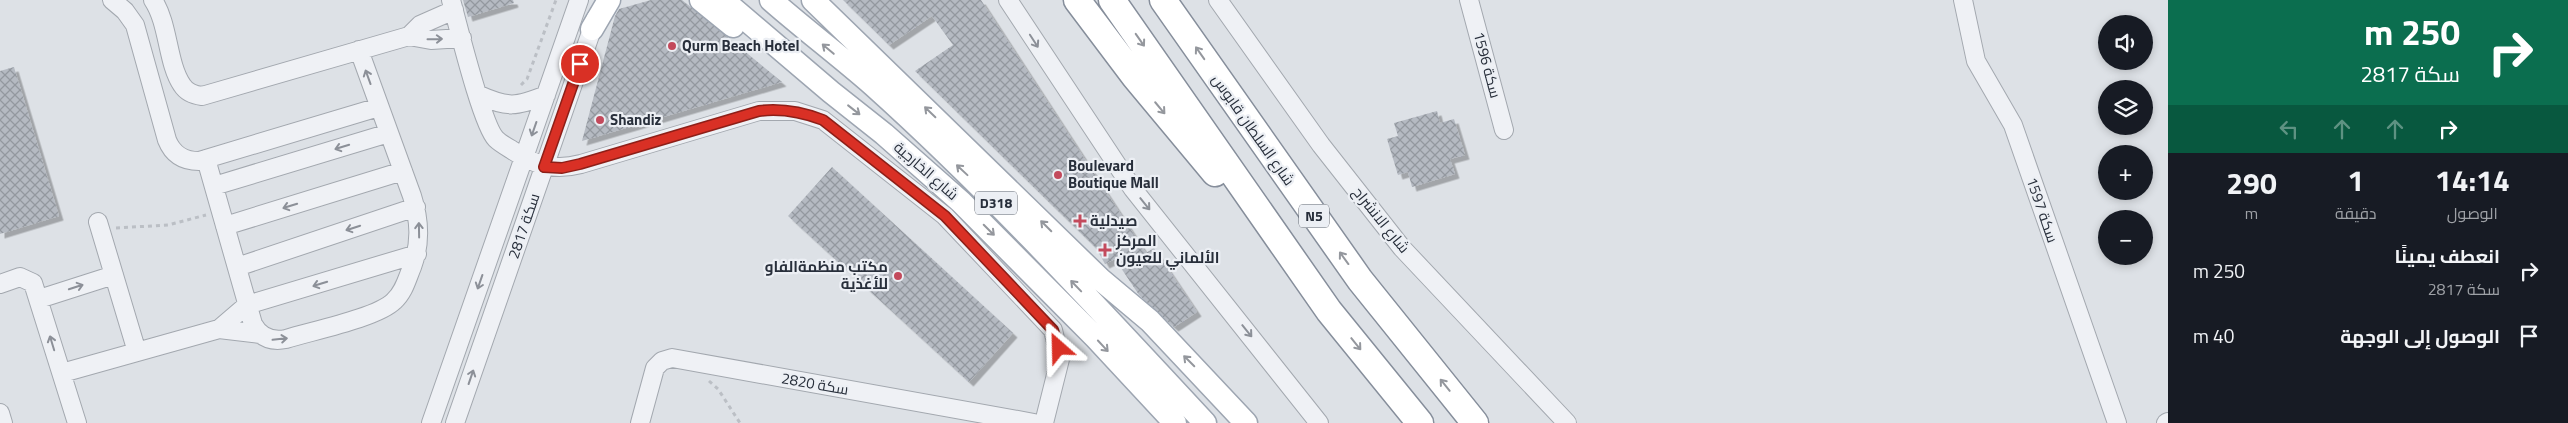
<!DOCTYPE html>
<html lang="ar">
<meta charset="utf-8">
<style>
:root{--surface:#171b24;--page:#20242c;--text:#f1f3f6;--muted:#9ea1a6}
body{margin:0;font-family:"Titillium Web",Cairo,sans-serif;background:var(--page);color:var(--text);direction:rtl;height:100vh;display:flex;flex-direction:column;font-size:19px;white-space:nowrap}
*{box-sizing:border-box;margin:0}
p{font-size:16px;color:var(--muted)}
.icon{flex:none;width:28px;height:28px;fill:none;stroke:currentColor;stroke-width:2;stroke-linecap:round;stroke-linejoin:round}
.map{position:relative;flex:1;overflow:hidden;direction:ltr}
.sheet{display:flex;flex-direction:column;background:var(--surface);width:400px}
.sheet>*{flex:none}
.hud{background:#0b6e4f;color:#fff;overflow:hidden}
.controls{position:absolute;left:2098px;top:15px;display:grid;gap:10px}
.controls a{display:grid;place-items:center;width:55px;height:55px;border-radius:50%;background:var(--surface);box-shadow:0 2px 8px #0003;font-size:25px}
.pin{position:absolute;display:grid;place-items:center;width:42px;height:42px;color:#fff;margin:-21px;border:2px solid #fff;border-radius:50%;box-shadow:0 1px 5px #0007}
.me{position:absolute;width:55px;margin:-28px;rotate:335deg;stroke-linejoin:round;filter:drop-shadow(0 0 4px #0008)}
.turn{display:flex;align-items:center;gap:18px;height:105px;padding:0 25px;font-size:22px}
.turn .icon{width:65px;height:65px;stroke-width:2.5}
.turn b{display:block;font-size:35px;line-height:42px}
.lanes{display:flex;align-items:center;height:48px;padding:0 25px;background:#0003;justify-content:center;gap:25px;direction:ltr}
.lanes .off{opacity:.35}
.eta{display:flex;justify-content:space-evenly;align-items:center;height:85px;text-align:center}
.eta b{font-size:30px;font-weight:700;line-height:35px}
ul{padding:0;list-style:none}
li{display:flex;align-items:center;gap:15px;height:65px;padding:0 25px}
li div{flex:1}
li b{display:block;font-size:19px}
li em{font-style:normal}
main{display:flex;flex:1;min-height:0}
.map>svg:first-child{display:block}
</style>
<main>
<section class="sheet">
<div class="hud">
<div class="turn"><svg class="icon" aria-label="right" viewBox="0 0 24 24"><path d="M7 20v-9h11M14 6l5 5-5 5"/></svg><div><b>250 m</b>سكة 2817</div></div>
<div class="lanes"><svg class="icon off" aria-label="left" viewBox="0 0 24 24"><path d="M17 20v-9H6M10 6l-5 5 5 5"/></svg><svg class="icon off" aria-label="ahead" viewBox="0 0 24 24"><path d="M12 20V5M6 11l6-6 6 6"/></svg><svg class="icon off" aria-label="ahead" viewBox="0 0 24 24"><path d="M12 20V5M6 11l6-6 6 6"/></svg><svg class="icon" aria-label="right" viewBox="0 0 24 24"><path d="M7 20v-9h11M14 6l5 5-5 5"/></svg></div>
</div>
<div class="eta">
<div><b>14:14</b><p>الوصول</p></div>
<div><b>1</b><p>دقيقة</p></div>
<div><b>290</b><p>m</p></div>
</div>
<ul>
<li><svg class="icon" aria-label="right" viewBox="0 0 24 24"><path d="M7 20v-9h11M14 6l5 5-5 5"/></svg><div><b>انعطف يمينًا</b><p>سكة 2817</p></div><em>250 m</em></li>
<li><svg class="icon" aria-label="arrive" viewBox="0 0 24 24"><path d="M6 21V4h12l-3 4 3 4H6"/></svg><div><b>الوصول إلى الوجهة</b></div><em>40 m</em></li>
</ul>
</section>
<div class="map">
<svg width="2168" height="423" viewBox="0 0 2168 423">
<defs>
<pattern id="building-cross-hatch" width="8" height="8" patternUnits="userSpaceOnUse" patternTransform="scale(1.25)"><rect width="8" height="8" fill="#b5bac2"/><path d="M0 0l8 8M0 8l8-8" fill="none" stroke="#93989f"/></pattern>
<filter id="shadow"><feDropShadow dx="4.5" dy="4.5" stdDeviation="0" flood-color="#0004"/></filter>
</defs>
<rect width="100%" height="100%" fill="#dde1e6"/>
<path fill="url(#building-cross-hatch)" filter="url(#shadow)" d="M463,0H513L514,3L468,17Z
M651,0H682L782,82L582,141L615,16L619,9Z
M843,0H981L1146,253L1154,248L1197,312L1174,327L1139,295L1115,259L1105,264L1096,248L915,71L953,45L932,16L889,45Z
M14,67L59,216L0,234V71Z
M1437,111L1440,123L1454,119L1465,155L1450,159L1455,174L1412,187L1408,172L1398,175L1387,139L1398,136L1394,123Z
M832,167L1013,333L969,382L788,216Z"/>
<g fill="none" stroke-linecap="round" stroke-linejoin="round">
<defs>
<path id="minor" d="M112,0L125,11L135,25L167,140C173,155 184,161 199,161L379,107
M153,0C169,24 167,63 182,85C187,93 194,95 202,96L409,36L420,25L454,10
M451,0C458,25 482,125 496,139C500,143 507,147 512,150C534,165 554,171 581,164L759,111H795L823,120L945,216L1053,330L1060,359L1044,423
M1008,0L1133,189L1319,423
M1218,0L1321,145L1402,248L1567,423
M1469,0L1504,130
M1963,0L1976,61L2013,125L2117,423
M409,36L431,40L462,38
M479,95C508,108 516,107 546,95
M206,159L253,324C260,337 271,342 286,339C311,331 377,318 394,301C404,292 407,279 412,267C421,243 420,221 412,196L359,50
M214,186L389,133
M98,222L137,352
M225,226L403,171
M237,267L416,207
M0,284L20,277L33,283L77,423
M39,299L114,275
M219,329L247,305L417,254
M62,373L219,329L260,334
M0,413L3,423
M431,423L579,0
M455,423L596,18
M640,423L655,368L662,361L672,358L1034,423
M2166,423L2168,422"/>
<path id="major" d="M701,0L733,26
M723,0L831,92L884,134L961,202L1096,338L1175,423
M771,0C804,29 840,56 873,85C990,190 1098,308 1205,423
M813,0L1100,279L1150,321L1246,423
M592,29L609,0"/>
<path id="highway" d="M1077,0L1135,77L1215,173
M1112,0L1329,311L1420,423
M1163,0L1360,280L1475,423"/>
</defs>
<use href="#minor" stroke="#a3a8af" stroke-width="20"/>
<use href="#major" stroke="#9da5b1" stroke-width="25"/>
<use href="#highway" stroke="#868e9b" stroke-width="29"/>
<path stroke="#bbbfc5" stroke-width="3" stroke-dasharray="4 4" stroke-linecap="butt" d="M521,85L527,79L556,0
M116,228L168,225L206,215
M709,381L718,389L740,423"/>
<use href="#minor" stroke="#eff1f5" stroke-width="18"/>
<use href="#major" stroke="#fff" stroke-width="22"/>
<use href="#highway" stroke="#fff" stroke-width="26"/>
</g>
<defs><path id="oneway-shaft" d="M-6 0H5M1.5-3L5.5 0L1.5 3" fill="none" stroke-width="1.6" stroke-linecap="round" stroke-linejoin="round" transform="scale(1.25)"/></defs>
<g stroke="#8c9098">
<use href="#oneway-shaft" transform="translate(435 39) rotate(-1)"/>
<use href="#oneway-shaft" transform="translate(1034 41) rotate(57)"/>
<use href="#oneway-shaft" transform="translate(368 77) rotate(-110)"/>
<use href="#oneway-shaft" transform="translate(534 129) rotate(109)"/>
<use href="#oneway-shaft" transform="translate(342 147) rotate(163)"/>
<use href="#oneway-shaft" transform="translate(1145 204) rotate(51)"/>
<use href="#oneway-shaft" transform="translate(290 206) rotate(163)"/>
<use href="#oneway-shaft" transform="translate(353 228) rotate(162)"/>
<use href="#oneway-shaft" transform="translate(419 230) rotate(-91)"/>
<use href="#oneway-shaft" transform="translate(480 282) rotate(109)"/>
<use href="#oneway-shaft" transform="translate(320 284) rotate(163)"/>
<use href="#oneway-shaft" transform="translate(76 287) rotate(-18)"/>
<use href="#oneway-shaft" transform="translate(1247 331) rotate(51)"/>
<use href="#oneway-shaft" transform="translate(280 339) rotate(-6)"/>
<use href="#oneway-shaft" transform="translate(52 343) rotate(-107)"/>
<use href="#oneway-shaft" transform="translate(471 377) rotate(-71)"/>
</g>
<g stroke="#94979d">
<use href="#oneway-shaft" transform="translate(1140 40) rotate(55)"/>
<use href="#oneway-shaft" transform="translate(828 49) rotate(-140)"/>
<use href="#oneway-shaft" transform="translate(1200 53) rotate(-125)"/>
<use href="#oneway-shaft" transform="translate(1160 108) rotate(50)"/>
<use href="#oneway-shaft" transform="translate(854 110) rotate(38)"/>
<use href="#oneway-shaft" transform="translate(930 112) rotate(-136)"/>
<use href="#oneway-shaft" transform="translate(962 170) rotate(-137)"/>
<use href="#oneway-shaft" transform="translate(1046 226) rotate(-135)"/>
<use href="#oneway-shaft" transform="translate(989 230) rotate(45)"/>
<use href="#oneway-shaft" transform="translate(1344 258) rotate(-126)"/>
<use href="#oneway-shaft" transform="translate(1076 286) rotate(-134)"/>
<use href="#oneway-shaft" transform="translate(1356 344) rotate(51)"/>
<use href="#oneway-shaft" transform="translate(1103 346) rotate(47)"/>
<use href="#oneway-shaft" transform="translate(1189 361) rotate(-135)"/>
<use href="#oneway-shaft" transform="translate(1445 385) rotate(-129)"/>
</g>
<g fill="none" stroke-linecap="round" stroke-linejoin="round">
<defs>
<path id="route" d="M580,64L544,167L562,168L580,164L759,111C782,108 802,112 823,120L945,216L1053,330L1059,348"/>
</defs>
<use href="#route" stroke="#8d1f18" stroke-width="12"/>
<use href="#route" stroke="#d93025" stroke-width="9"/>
</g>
<g fill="#c34a5c" stroke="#eceff4" stroke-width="2">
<circle cx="672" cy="46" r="5"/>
<circle cx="600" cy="120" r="5"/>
<circle cx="1058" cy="175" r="5"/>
<path d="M1077.5 213.5h5v5h5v5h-5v5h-5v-5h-5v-5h5z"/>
<path d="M1102.5 242.5h5v5h5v5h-5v5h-5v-5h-5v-5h5z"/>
<circle cx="898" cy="276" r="5"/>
</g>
<g text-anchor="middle" stroke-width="4.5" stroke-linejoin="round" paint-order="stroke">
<g fill="#eceff4" stroke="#636972" stroke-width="1">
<rect x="975" y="191.5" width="42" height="23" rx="4"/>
<rect x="1299" y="204.5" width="30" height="23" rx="4"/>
</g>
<g font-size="14" font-weight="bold" fill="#282f3b">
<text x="996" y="208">D318</text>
<text x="1314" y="221">N5</text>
</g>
<g font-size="15" font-weight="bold" fill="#282f3b" stroke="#eceff4" text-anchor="start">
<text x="682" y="51">Qurm Beach Hotel</text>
<text x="610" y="125">Shandiz</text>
<text x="1068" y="171">Boulevard<tspan x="1068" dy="17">Boutique Mall</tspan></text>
<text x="1090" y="226">صيدلية</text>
<text x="1116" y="246">المركز<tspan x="1116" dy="17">الألماني للعيون</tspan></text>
<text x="888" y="272" text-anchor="end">مكتب منظمةالفاو<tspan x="888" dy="17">للأغذية</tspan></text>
</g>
<g font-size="15" fill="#282f3b" stroke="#eceff4">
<text transform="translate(1487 65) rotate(75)" y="5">سكة 1596</text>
<text transform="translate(1253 130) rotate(55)" y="5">شارع السلطان قابوس</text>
<text transform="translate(926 171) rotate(41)" y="5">شارع الخارجية</text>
<text transform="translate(2042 210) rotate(71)" y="5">سكة 1597</text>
<text transform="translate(1381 220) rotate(51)" y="5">شارع الانشراح</text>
<text transform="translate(524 226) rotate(-71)" y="5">سكة 2817</text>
<text transform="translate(815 384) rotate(10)" y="5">سكة 2820</text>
</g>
</g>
</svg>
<div class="controls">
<a><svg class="icon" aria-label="sound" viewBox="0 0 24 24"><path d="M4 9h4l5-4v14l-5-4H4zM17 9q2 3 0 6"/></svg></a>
<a><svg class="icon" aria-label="layers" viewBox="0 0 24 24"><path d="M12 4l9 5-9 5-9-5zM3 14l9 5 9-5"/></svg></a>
<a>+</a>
<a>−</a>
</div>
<div class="pin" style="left:580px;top:64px;background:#d93025"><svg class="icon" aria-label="arrive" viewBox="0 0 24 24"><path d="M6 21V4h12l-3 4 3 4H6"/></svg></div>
<svg class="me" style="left:1059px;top:348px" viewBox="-20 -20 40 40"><path d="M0-17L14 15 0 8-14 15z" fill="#d93025" stroke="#fff" stroke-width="4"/></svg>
</div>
</main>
